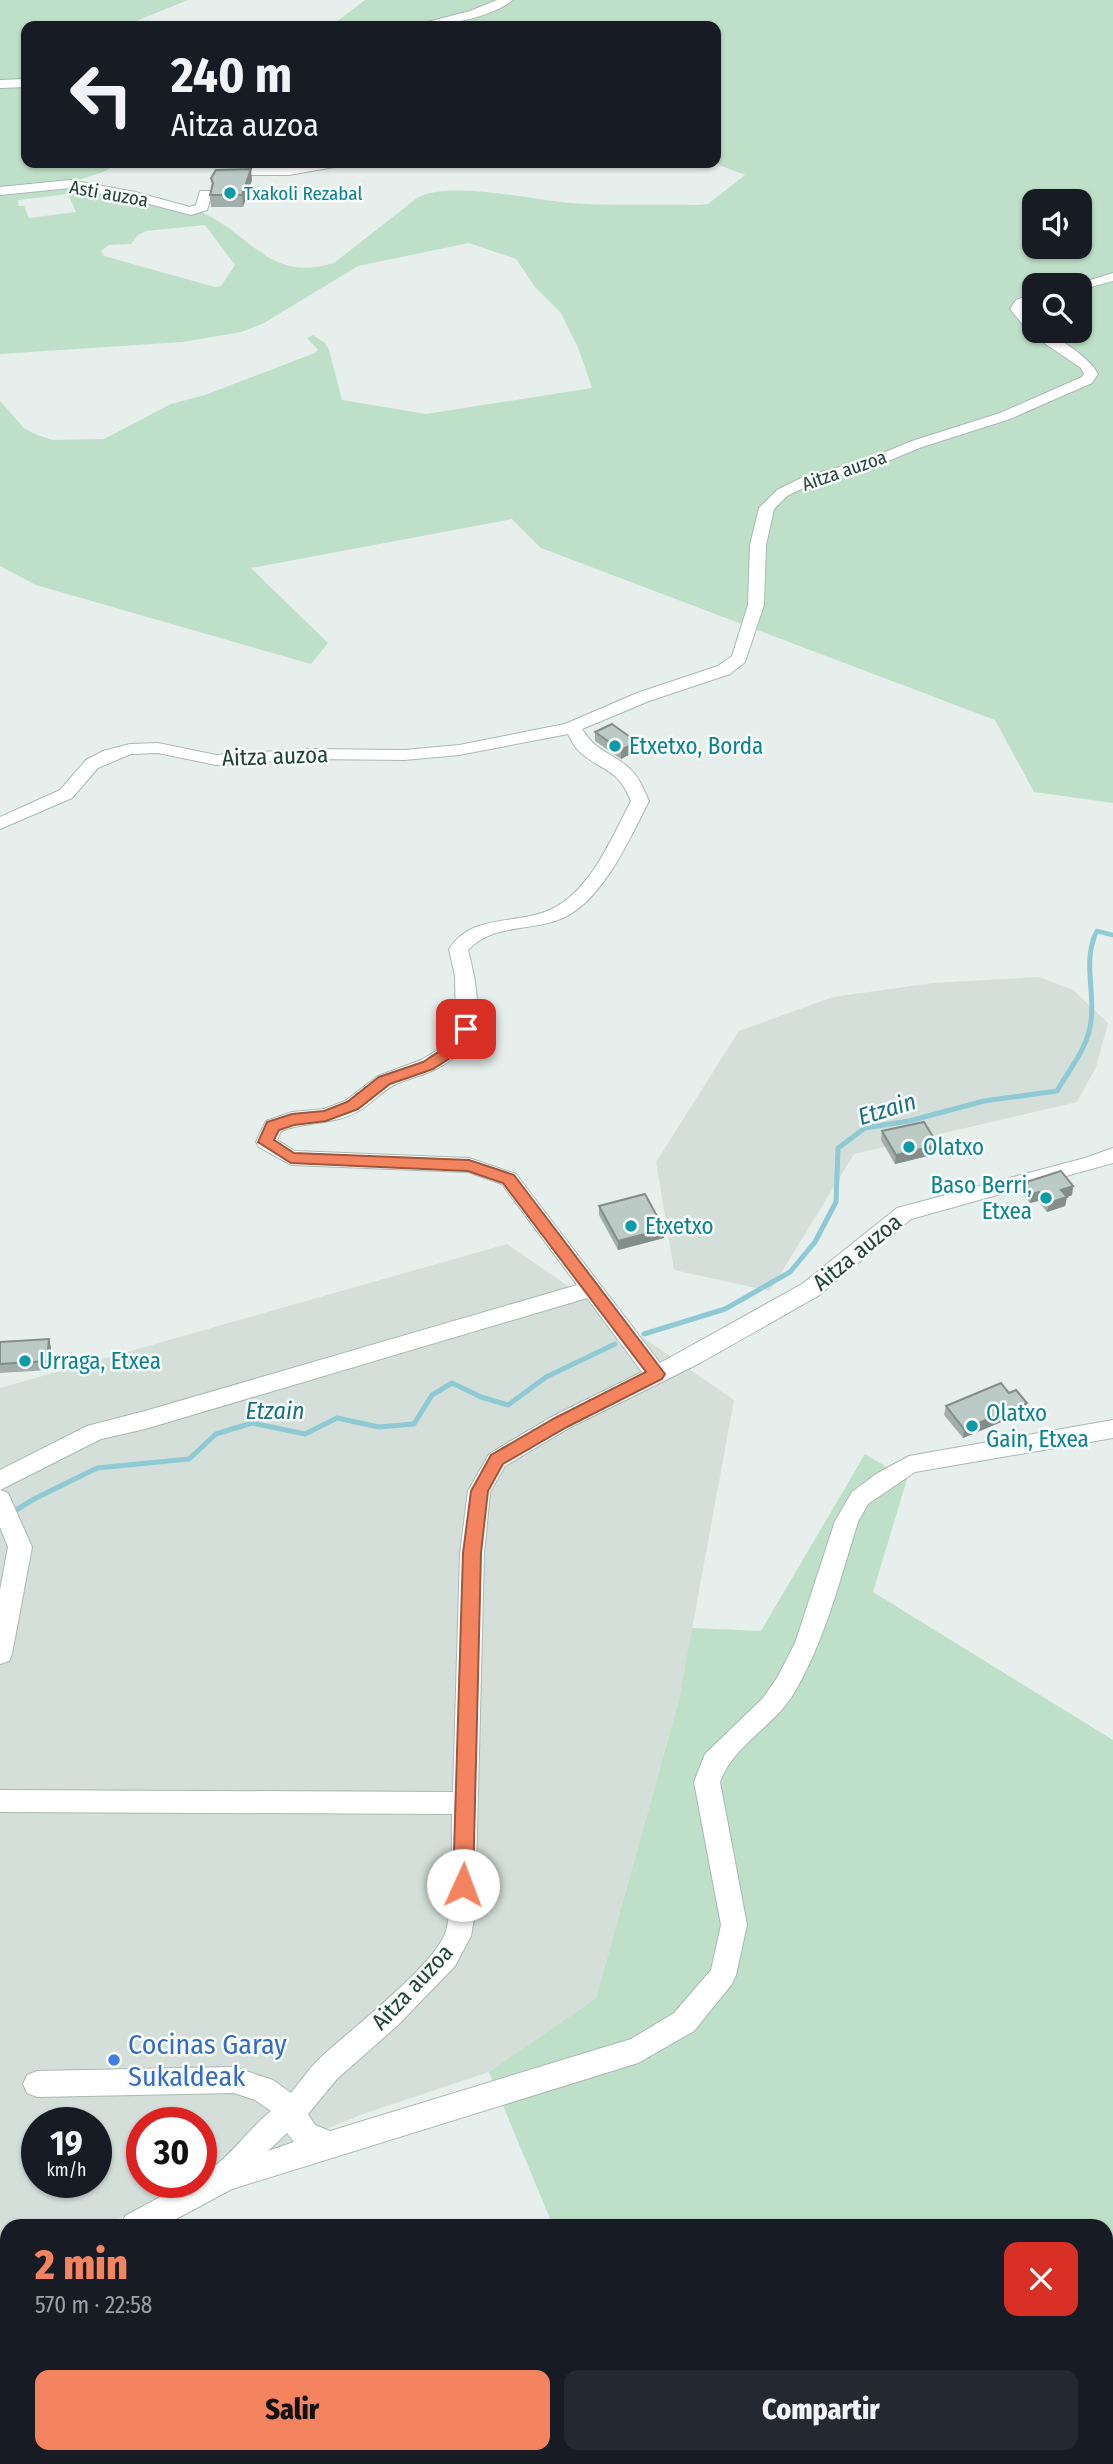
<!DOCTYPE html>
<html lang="es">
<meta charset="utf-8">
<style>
:root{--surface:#171b24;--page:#242831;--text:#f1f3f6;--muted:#9ea1a6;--accent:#f4845f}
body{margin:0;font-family:"Fira Sans Condensed",sans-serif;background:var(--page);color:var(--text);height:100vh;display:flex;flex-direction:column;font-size:26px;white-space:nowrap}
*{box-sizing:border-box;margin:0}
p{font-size:23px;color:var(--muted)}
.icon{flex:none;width:38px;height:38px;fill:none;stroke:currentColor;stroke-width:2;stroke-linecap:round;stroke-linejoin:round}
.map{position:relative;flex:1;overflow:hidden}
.panel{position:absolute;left:0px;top:2219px;width:1113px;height:245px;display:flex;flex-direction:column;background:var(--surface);border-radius:21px 21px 0 0;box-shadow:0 2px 5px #0004}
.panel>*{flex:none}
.guide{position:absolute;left:21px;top:21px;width:700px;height:147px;border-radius:14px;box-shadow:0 2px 5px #0004;background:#171b24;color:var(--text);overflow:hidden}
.tools{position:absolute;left:1022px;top:189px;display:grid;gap:14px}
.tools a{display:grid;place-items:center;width:70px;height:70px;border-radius:14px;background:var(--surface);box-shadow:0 2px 5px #0004;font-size:35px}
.speed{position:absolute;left:21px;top:2107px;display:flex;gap:14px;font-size:35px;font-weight:700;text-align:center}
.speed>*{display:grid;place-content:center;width:91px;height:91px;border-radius:50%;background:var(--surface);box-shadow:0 2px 5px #0004;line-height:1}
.speed small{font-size:18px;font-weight:400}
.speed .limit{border:10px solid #d22;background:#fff;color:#111}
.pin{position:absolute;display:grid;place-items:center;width:60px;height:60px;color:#fff;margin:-30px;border-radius:14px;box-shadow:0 4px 10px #0006}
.me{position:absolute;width:77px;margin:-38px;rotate:2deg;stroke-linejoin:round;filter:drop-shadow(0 0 5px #0008)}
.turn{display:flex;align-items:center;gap:24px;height:147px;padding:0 35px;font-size:32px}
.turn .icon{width:91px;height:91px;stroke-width:2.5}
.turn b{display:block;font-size:49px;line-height:60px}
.round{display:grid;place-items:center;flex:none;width:74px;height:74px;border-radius:14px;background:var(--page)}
.headline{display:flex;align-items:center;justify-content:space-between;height:119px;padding:0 35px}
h1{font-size:42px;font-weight:800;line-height:52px;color:var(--accent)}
.action{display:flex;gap:14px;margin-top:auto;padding:14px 35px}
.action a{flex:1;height:80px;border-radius:14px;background:var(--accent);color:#111;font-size:28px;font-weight:800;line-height:80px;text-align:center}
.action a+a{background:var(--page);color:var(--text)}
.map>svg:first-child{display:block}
</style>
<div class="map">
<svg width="1113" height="2464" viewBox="0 0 1113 2464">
<rect width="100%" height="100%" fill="#e6efeb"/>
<path fill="#d4dfda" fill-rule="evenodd" d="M1039,977L1073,990L1108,1023L1096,1067L1077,1102L854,1154L770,1291L674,1270L656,1162L739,1031L833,997L933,983Z
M507,1244L734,1400L679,1700L596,1998L489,2072L360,2115L101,2226H7V2284L0,2288V1388ZM37,2123H96V2182H37ZM142,2123H201V2182H142Z"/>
<path fill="#bfe0c8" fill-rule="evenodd" d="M0,0H188L124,26H26V163H119L103,172L75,181C116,190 162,196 201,212C252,234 268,283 334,263L417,198C448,180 533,200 570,203C613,206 656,204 699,205L708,204L745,175L714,163H716V26H331L365,0H1113V803L1034,792L995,720L541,548L512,519L251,568L328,643L311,664L36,585L0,566V401L24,428L37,435L53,440L104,439L171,404L205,395L315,353L318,350L307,338L313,335L325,343L329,350L342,400L426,414L592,388L579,350L561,313L535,287L516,259L469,243L358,266L264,323L241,332L183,342L0,354ZM68,194L76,212L29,218L24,206H19L18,200ZM1034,201H1080V247H1034ZM205,225L235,265L221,286L215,287L104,256L101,251L109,245L131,244L138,235L146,231ZM1034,285H1080V331H1034Z
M865,1454L907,1479L873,1592L1113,1740V2464H798L766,2457H1106V2226H553L489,2072L596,1998L679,1700L692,1628L761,1631Z"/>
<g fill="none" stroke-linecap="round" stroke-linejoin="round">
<path stroke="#8ec9d4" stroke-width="4.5" d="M1093,939L1097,931L1113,935"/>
<path stroke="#8ec9d4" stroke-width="5" d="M644,1334L725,1309L790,1272L815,1242L836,1202L838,1148L865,1128L909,1121L984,1101L1057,1091C1070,1068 1088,1048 1091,1021C1095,993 1084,965 1094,938
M0,1520L34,1499L97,1468L189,1459L216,1434L252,1423L305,1434L337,1418L379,1427L414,1424L432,1395L452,1383L481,1397L508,1405L546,1377L615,1344"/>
<defs>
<path id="minor" d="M497,0H513C491,18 440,27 412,26L470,11Z
M26,79V87L0,88V80Z
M314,163H340L334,167L289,175H244L238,171L244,167H289Z
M70,180L135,192L190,207L196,205L200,191H210L212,194L207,210L191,215L134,200L70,188L0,195V187Z
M1113,273V281L1080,290V285H1074Z
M1034,294V303L1024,309L1034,320V331C1052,331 1090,358 1098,374L1092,383L1010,419L922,447L876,466L813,483L787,496L774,509L766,545L764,605L745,662L730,674L649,701L582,729C597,753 610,751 629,768C639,777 643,788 649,801C630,838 603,900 563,918C532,932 493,923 468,950C481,1000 487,1045 434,1070C421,1076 406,1079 394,1085C381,1092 371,1104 359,1111C334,1125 307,1121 281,1131L277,1140L295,1151L469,1158L516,1174L660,1363L802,1284L897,1208L1085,1158L1113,1148V1163L911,1219L818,1296L700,1363L569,1428L505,1466L490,1492L484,1554L475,1913L471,1936L455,1966L398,2025L337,2079L308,2114L315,2125L330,2131L631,2039L674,2013L711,1970L721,1925L694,1782L705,1754L763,1698L777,1678L795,1643L835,1521L852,1492L876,1474L909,1456L1113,1420V1438L915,1472L868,1504L858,1522C840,1579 825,1641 794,1693C775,1726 732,1746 720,1782L747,1925L736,1975L732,1984L694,2031L638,2063L232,2189L163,2226H121L125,2216L188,2182H201V2175C229,2160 246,2131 271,2111L255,2100L234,2093L37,2097L27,2093L23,2084L27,2075L37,2071L234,2067L273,2080L291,2093C300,2082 308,2070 318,2060C346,2033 436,1965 446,1931C455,1898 451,1850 452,1814L0,1812V1790L453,1792L460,1554L468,1491L489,1454L553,1416L642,1372L587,1298L145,1429L101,1439L0,1490L8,1493L32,1547L12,1654L9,1661L0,1664V1590L8,1547L0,1527V1470L87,1426L145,1411L577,1285L502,1184L468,1172L291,1165L259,1147L256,1142L266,1121L292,1112L324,1109L345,1101L378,1076L421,1060L449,1043L456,1029L455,976L449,949C473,912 517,926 552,909C591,890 612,837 631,801C617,767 604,773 580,752C575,748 571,740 568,734L459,755L404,760L311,759L216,765L158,753L131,754L98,768L72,798L0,829V817L60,790L86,760L103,751L130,744L158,743L216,755L311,749L404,750L459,745L565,724L637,693L718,666L732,656L748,605L750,545L759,508L777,490L803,477L866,460L912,441L1000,413L1082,377L1084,374L1081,368L1031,334L1010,309L1016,300ZM287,2133L294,2142L268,2151Z
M7,2286V2317L0,2320V2289Z"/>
</defs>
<use href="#minor" stroke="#a8b8b2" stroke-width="2"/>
<use href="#minor" fill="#fff" fill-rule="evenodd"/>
</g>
<path fill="#a1aea9" d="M211,178L252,180L243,207H211L210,195L212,187Z
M595,732L636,751L621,759L595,741Z
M882,1131L938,1145L936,1154L895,1164L881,1140Z
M1023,1183L1073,1186L1072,1195L1067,1197L1065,1206L1047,1212L1038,1201L1030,1203L1022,1192Z
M599,1206L664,1229V1238L618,1250L599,1215Z
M49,1339L51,1348L49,1370L0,1373V1342Z
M946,1406L1025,1412L963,1438L944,1415Z"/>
<path fill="#838d89" d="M251,169L252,180L243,207L242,195Z
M637,742L636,751L621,759V750Z
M938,1145L936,1154L895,1164L896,1155Z
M1073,1186L1072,1195L1060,1200L1061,1190Z
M1039,1192L1038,1201L1030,1203L1032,1194Z
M1067,1197L1065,1206L1047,1212L1049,1203Z
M664,1229V1238L618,1250V1241Z
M49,1339L51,1348L49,1370L47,1361Z
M1027,1403L1025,1412L963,1438L964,1429Z"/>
<path fill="#bbcac4" stroke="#838d89" stroke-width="2" d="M251,169L242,195H210L213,183L211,178L216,170Z
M612,724L637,742L621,750L595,732Z
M924,1122L938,1145L896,1155L882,1131Z
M1061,1171L1073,1186L1061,1190L1067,1197L1049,1203L1039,1192L1032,1194L1023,1183Z
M645,1194L664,1229L618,1241L599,1206Z
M49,1339L47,1361L0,1364V1342Z
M1001,1383L1009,1393L1016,1390L1027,1403L964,1429L946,1406Z"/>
<path fill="#f4845f" stroke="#9f563e" stroke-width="2" d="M466,1024L473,1029L461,1051L433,1069L390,1084L358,1109L326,1121L294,1125L279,1130L274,1140L294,1153L469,1160L514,1175L665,1374L662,1379L567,1427L503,1464L488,1491L481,1553L473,1885L470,1891L463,1894L456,1891L453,1885L463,1553L471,1491L491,1455L555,1418L646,1372L503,1183L468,1171L291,1163L258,1142L267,1122L292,1114L324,1111L347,1102L379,1077L423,1062L450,1044L460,1026Z"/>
<g fill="#0f9aa8" stroke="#f7fbf9" stroke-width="2.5">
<circle cx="230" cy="193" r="7"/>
<circle cx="615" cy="746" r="7"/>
<circle cx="909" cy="1147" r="7"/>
<circle cx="1046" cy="1198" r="7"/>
<circle cx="631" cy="1226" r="7"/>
<circle cx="25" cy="1361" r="7"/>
<circle cx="972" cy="1426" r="7"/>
</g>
<circle fill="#3f7fe0" stroke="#f7fbf9" stroke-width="2.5" cx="114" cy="2060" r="7"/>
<g text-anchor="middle" stroke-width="5" stroke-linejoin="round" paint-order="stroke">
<g font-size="19" fill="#24423a" stroke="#f7fbf9">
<text transform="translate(109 193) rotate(10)" y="7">Asti auzoa</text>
<text transform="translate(844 470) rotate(-19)" y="7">Aitza auzoa</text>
</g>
<g font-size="19" fill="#0d838f" stroke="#f7fbf9" text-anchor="start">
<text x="244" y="200">Txakoli Rezabal</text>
</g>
<g font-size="23" fill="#0d838f" stroke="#f7fbf9" text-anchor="start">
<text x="629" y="754">Etxetxo, Borda</text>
<text x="923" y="1155">Olatxo</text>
<text x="1032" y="1193" text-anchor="end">Baso Berri,<tspan x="1032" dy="26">Etxea</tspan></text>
<text x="645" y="1234">Etxetxo</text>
<text x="39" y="1369">Urraga, Etxea</text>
<text x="986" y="1421">Olatxo<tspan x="986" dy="26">Gain, Etxea</tspan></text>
</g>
<g font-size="23" fill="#24423a" stroke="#f7fbf9">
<text transform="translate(275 756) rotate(-2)" y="8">Aitza auzoa</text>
<text transform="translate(857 1252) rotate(-39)" y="8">Aitza auzoa</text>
<text transform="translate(412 1987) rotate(-47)" y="8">Aitza auzoa</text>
</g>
<g font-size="24" font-style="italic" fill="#1c6f80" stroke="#f7fbf9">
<text transform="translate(887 1109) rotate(-17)" y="8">Etzain</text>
<text x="275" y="1419">Etzain</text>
</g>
<g font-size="28" fill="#366cbe" stroke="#f7fbf9" text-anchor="start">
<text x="128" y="2054">Cocinas Garay<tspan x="128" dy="32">Sukaldeak</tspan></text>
</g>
</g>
</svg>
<div class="tools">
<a><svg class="icon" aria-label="sound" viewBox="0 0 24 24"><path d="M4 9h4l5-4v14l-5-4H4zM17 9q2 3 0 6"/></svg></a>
<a><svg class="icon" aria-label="search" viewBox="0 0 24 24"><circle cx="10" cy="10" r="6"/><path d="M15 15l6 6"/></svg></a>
</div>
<div class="speed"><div>19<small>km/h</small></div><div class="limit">30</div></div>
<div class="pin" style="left:466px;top:1029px;background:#d93025"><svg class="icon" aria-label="arrive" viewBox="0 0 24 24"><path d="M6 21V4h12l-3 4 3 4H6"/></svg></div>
<svg class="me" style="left:463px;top:1885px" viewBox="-20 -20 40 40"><circle r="19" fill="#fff"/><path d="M0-13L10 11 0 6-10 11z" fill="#f4845f"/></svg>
<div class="guide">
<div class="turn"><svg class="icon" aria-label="left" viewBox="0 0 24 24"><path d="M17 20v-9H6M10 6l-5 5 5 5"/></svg><div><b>240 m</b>Aitza auzoa</div></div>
</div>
<section class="panel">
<div class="headline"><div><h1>2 min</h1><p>570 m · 22:58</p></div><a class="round" style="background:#d93025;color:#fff"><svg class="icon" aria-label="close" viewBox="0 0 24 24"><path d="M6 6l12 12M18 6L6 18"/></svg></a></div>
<div class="action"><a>Salir</a><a>Compartir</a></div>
</section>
</div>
